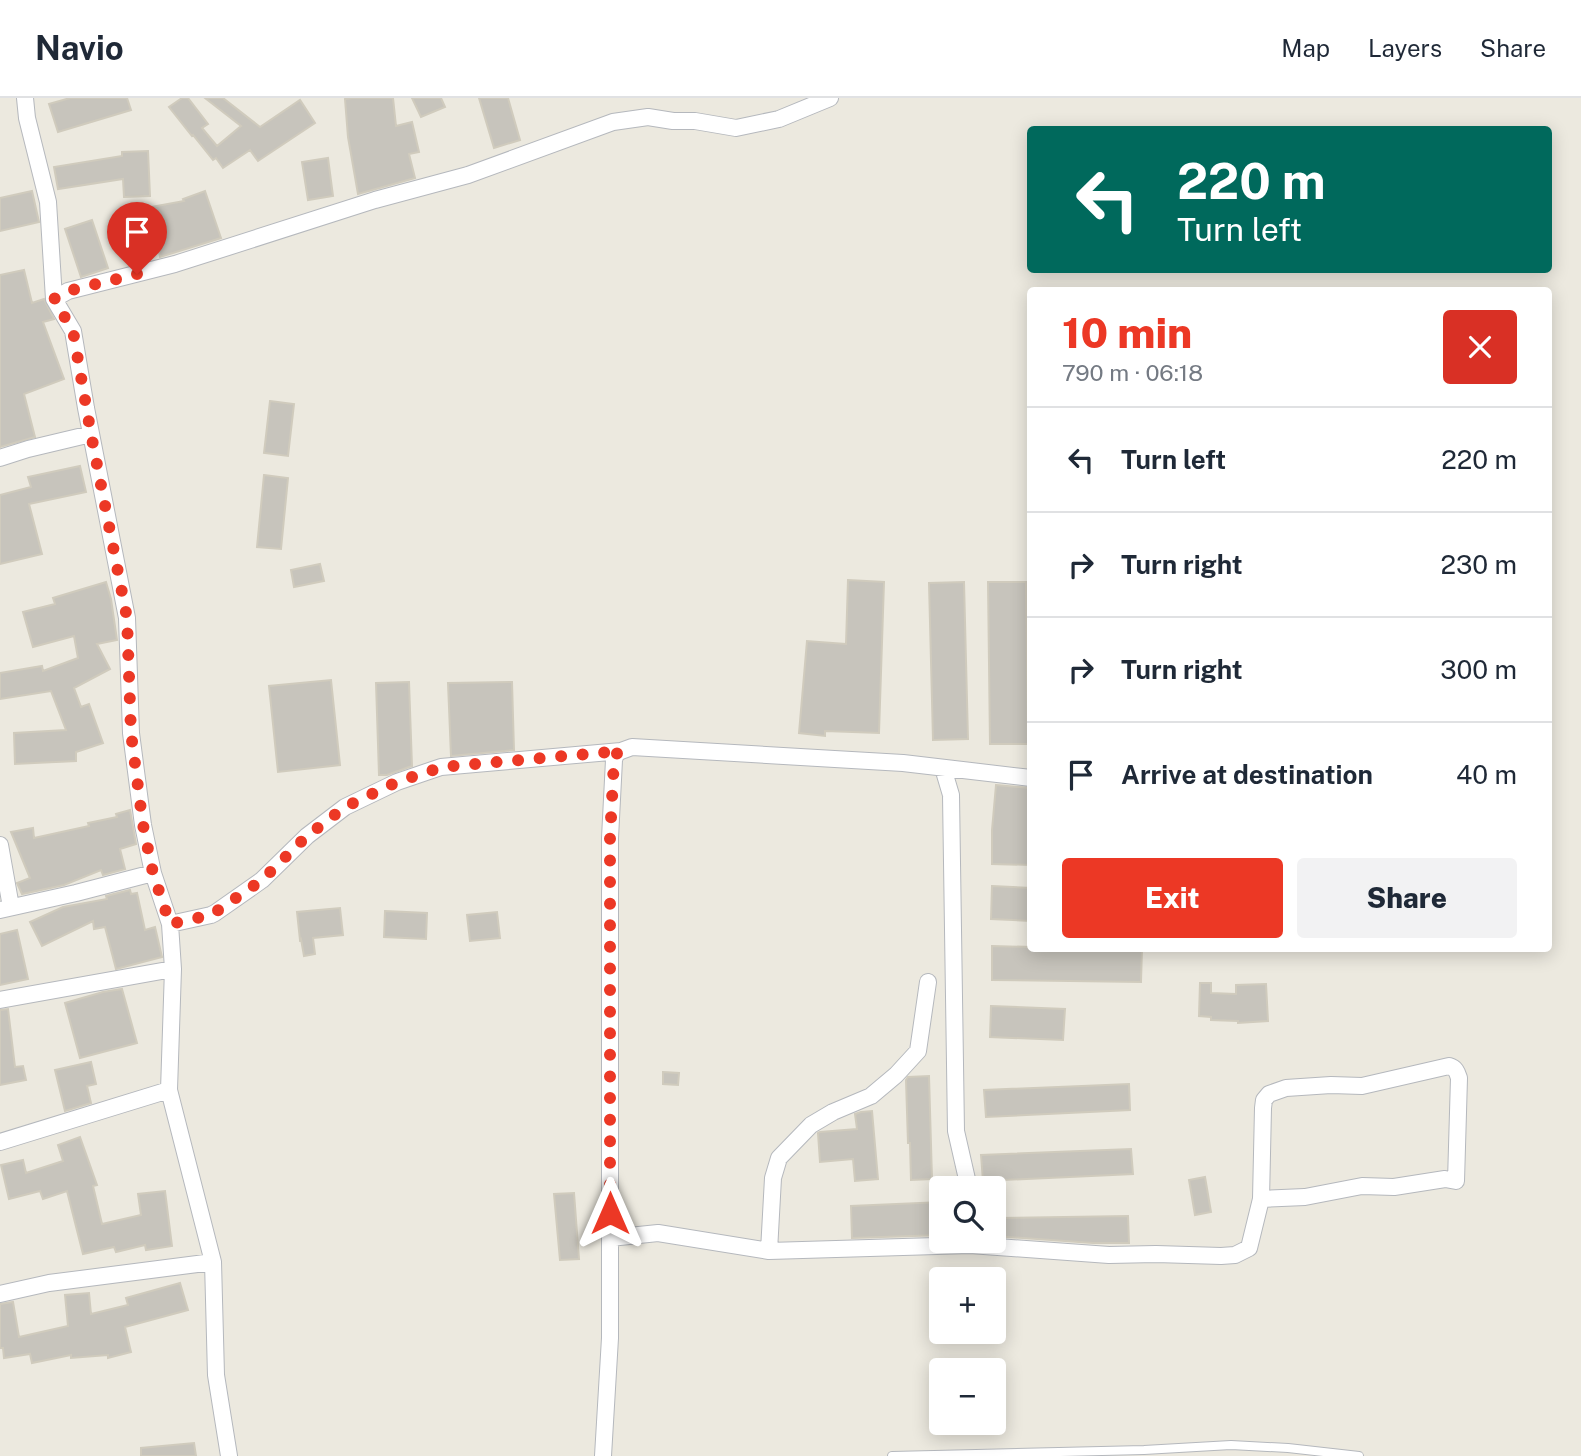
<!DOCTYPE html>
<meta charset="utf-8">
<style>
:root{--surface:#fff;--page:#f2f2f3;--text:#1f2937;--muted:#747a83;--line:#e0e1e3;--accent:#ec3825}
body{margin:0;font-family:"Public Sans",sans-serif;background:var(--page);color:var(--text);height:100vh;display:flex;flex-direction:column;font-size:26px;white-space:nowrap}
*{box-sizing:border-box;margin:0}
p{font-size:23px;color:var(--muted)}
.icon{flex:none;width:38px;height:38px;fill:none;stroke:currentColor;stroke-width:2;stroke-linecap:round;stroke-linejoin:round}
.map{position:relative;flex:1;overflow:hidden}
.sheet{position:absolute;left:1027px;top:189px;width:525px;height:665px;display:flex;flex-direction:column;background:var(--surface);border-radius:7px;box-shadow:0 4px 18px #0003}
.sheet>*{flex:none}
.guide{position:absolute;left:1027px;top:28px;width:525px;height:147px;border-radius:7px;box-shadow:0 4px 18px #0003;background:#00695c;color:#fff;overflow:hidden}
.tools{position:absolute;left:929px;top:1078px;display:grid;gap:14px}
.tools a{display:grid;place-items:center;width:77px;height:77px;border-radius:7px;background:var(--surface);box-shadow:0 4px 18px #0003;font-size:35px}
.pin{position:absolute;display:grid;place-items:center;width:60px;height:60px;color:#fff;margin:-72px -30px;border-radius:50% 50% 50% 0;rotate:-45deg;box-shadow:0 0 7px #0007}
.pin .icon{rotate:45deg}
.me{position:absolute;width:77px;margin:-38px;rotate:0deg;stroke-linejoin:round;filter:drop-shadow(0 0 5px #0008)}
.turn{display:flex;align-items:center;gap:24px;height:147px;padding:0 35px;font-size:32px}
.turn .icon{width:91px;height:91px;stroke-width:2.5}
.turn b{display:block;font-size:49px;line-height:60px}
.round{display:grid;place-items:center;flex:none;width:74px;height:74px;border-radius:7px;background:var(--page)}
.head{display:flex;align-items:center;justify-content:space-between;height:119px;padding:0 35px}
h1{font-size:42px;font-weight:800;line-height:52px;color:var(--accent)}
.primary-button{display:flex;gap:14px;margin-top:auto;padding:14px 35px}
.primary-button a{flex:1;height:80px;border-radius:7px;background:var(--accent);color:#fff;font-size:28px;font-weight:800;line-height:80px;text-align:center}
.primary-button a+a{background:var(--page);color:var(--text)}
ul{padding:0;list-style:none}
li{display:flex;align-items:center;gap:21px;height:105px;padding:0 35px;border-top:2px solid var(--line)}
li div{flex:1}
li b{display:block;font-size:26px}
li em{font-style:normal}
header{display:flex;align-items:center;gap:42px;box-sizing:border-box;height:98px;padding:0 35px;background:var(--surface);border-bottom:2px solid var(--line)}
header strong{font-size:33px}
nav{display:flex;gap:38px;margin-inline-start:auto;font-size:24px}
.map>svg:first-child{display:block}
</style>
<header>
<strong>Navio</strong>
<nav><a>Map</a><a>Layers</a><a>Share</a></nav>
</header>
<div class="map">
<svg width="1581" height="1358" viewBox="0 0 1581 1358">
<rect width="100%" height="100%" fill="#ece9df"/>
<path fill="#c7c4bc" stroke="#d0cbbd" stroke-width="2" d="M70,0H127L131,12L58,34L49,6Z
M182,0H188L208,26L202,30L217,48L241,28L205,0H223L260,29L300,2L315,25L258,63L250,52L223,70L216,60L213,62L193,37L192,38L169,9Z
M352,0H393L396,28L412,24L419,54L409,56L415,80L358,96L348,39L345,1Z
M412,0H441L445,9L421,19Z
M479,0H508L520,42L494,50Z
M148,53L150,98L124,99L123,81L58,91L54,69L122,58V54Z
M328,60L333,98L308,102L302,64Z
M32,93L39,124L0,133V100Z
M205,93L221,140L160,159L151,109L184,103L183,101Z
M92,122L108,170L81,179L65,131Z
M24,172L32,205L44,201L54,221L43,224L64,281L24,296L35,339L0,349V177Z
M270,303L294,306L288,358L264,355Z
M80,368L86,394L29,406L42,456L0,466V397L31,389L28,379Z
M264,377L288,380L281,451L257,449Z
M320,466L324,483L294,489L291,472Z
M848,482L884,484L879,635L825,633V638L799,635L807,543L846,546Z
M106,484L111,501L117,542L97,546L110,571L74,590L81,609L89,606L103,645L76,654V663L15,666L14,635L66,632L51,593L0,601V575L42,568L43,573L78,560L74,538L33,549L23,514L55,506L53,500Z
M964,484L968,641L933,642L929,485Z
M988,484H1026L1028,646H990Z
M331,582L340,667L278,674L269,588Z
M409,584L412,668L387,677H379L376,585Z
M512,584L514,652L451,658L448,585Z
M996,687L1031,690V767L992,766V732Z
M130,712L136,746L120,751L125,771L103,777L101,772L64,787L22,796L17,785L30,780L11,734L33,730L34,740L89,728L88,725L117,719L116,716Z
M992,788L1031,790V823L991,821Z
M130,792L131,796L137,795L145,832L155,829L162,859L116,871L105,829L94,831L93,823L42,848L30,824L63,809L107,801L106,798Z
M340,810L343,837L313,840L315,856L304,858L301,841L300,842L297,814Z
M385,813L427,815L426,841L384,839Z
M497,814L500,840L470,843L467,817Z
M17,832L28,881L0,887V836Z
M992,848L1031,849V850H1142L1141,884L992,882Z
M1200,885H1211V895L1236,896V887L1266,886L1268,923L1238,925V923L1211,922V919L1199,918Z
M122,891L137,945L80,960L65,905L103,894Z
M991,908L1065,911L1063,942L990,939Z
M8,911L15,969L23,968L26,982L0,987V912Z
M91,964L96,986L87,988L91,1005L65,1013L55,972Z
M663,974L679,975L678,987L663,986Z
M929,978L932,1081L911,1082L910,1045H908L906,982L908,979Z
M1129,986L1130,1012L986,1019L984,992Z
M872,1013L878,1081L855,1083L853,1061L820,1064L818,1035L820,1034L857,1031L855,1016L861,1014Z
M80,1039L97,1087L93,1088L102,1126L141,1117L138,1096L165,1093L172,1148L146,1152L145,1147L116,1154L114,1149L83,1156L67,1093L43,1101L40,1093L9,1101L1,1067L23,1062L26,1075L63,1063L58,1047Z
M1131,1051L1133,1076L983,1083L981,1057Z
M1205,1079L1211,1114L1195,1117L1189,1082Z
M574,1095L579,1161L560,1162L554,1096Z
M942,1104V1137L852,1140L851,1108Z
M1128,1118L1129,1145H1093L994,1138V1120Z
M180,1185L188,1212L125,1229L131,1254L108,1260V1257L71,1260V1257L32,1265L30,1256L4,1260L3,1250H0V1206L13,1204L19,1239L68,1228L65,1197L89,1195L91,1216L128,1207L126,1200Z
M194,1345L196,1358H141V1350Z"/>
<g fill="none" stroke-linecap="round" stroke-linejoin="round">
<defs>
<path id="lane" d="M892,1358L1144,1352L1231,1347L1288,1350L1359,1358"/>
<path id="street" d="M25,0L27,20L48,104L54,201L73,233L86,310L127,520L131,635L143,727L153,775L170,826L173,871L169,992L213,1164L216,1277L229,1358
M54,201L68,193L175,166L375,102L468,77L613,24L648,19L673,23H695L736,30L779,21L830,0
M0,360L28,351L91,336
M943,670L951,697L956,1033L969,1090
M0,747L11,809
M0,812L76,795L153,775
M170,826L211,817L215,815L262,782L307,738L345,709L397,684L441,669L621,653L632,649L903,665L1031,680
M0,902L173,871
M0,1044L169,992
M610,1140L658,1135L769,1153L970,1147L1109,1157L1156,1156L1221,1158L1235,1157L1249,1150L1261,1101L1263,1010L1264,1002L1269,996L1286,990L1331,987L1362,988L1449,968C1456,970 1457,974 1459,980L1456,1083L1445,1081L1394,1089L1362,1088L1305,1099L1261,1101
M769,1153L773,1080L779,1060L811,1027L833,1014L871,998L896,977L918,953L928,884
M0,1196L49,1185L213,1164
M603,1358L610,1240V740L614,662L616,656L621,653"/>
</defs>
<use href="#lane" stroke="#b5b8bd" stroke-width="10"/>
<use href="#street" stroke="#b5b8bd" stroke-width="18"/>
<use href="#lane" stroke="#fff" stroke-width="8"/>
<use href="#street" stroke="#fff" stroke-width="16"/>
</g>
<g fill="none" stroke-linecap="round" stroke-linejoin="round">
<path stroke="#ec3825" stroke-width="12" stroke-dasharray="0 21.6" d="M137,176L68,193L54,201L73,233L91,336L127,520L131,635L143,727L153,775L170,826L211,817L262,782L307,738L345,709L397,684L442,669L621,653L616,656L614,662L610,740V1115"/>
</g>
</svg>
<div class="tools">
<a><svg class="icon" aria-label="search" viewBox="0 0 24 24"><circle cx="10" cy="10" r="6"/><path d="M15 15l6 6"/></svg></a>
<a>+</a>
<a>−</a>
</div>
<div class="pin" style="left:137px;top:176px;background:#d93025"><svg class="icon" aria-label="arrive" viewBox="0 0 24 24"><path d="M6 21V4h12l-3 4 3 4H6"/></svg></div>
<svg class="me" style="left:610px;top:1115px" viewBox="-20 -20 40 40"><path d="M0-17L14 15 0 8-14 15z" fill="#ec3825" stroke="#fff" stroke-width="4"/></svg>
<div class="guide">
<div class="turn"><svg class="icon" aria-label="left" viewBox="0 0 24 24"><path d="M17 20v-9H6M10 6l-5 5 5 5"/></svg><div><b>220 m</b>Turn left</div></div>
</div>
<section class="sheet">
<div class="head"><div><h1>10 min</h1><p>790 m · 06:18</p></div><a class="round" style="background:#d93025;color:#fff"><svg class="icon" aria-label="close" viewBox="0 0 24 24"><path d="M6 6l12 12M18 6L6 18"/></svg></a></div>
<ul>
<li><svg class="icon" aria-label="left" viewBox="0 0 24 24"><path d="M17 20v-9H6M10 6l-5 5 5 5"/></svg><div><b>Turn left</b></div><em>220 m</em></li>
<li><svg class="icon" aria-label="right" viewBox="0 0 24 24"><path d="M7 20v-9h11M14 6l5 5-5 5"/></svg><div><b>Turn right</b></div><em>230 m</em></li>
<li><svg class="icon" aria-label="right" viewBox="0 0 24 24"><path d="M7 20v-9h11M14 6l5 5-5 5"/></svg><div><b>Turn right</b></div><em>300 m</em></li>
<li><svg class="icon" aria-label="arrive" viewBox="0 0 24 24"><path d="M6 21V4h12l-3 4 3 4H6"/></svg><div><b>Arrive at destination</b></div><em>40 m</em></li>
</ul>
<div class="primary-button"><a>Exit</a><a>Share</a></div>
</section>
</div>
